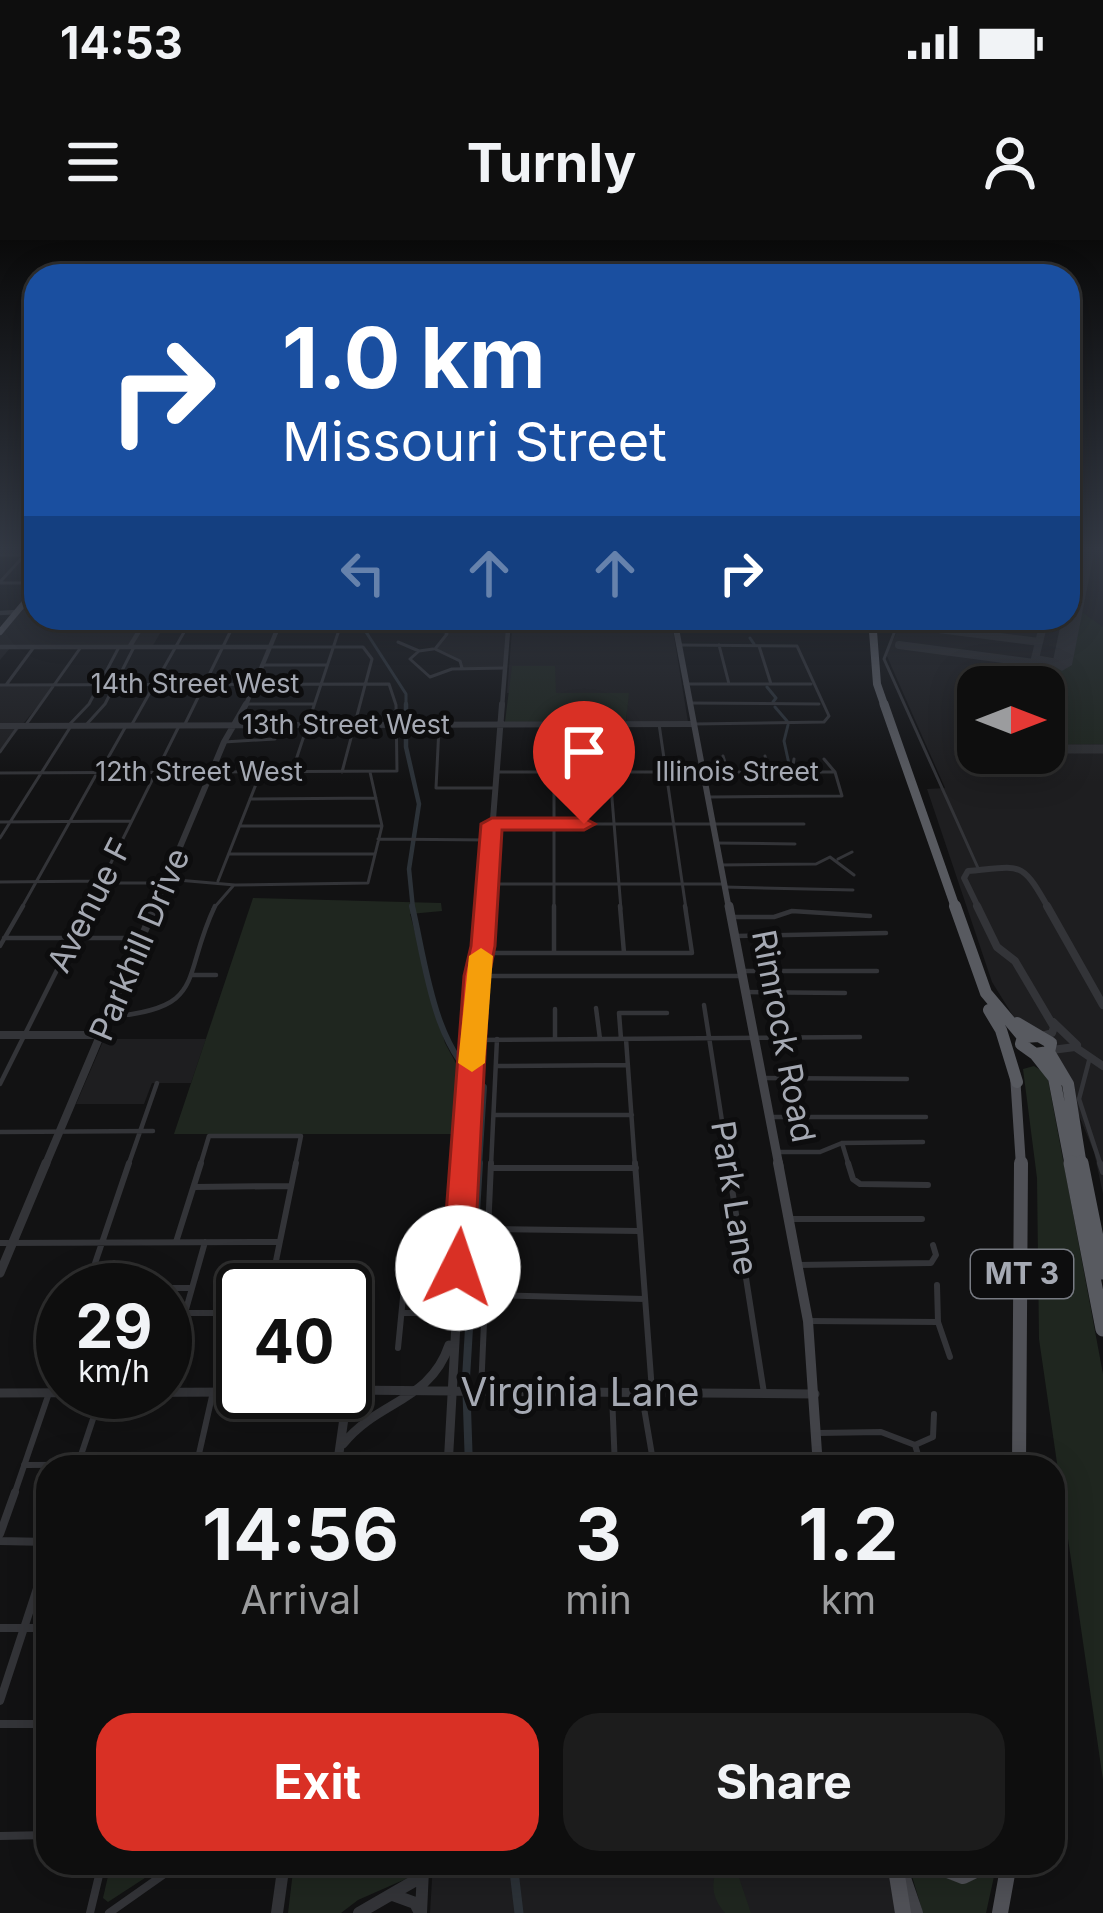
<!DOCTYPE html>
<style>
:root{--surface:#0e0e0e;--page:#1c1c1c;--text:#f1f3f6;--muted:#9b9c9e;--line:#2e2e2e;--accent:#d93025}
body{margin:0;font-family:Inter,sans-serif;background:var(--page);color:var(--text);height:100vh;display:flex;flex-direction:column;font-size:45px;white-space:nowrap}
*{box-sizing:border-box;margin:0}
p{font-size:39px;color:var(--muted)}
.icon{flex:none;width:66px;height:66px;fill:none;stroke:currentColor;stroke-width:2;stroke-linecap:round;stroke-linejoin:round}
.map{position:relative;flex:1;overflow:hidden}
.drawer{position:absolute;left:36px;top:1215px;width:1029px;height:420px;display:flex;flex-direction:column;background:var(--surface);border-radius:36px;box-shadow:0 6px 30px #0003,0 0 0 3px var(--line)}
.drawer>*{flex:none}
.banner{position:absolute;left:24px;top:24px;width:1056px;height:366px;border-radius:36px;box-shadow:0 6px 30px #0003,0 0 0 3px var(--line);background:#1a4fa0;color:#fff;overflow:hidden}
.needle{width:78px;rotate:90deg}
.fabs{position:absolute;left:957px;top:426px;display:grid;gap:24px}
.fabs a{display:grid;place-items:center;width:108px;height:108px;border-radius:24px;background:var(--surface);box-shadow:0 6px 30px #0003,0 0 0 3px var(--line);font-size:60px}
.speed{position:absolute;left:36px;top:1023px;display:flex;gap:24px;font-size:60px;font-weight:700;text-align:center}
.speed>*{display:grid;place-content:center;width:156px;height:156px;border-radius:50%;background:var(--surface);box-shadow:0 6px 30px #0003,0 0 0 3px var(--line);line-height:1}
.speed small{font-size:30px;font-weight:400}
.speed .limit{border:6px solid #111;border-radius:18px;background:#fff;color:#111}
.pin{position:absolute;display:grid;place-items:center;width:102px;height:102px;color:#fff;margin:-123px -51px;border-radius:50% 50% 50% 0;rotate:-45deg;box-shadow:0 0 12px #0007}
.pin .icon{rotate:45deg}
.me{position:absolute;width:132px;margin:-66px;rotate:4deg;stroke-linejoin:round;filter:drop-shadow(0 0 9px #0008)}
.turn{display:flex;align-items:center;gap:42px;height:252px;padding:0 60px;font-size:54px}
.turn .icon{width:156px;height:156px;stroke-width:2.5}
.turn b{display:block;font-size:84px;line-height:102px}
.lanes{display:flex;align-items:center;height:114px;padding:0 60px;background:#0003;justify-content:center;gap:60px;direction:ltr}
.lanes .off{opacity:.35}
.eta{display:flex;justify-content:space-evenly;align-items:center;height:204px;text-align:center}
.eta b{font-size:72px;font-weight:700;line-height:84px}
.action{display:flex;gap:24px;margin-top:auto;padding:24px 60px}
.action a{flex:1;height:138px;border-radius:36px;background:var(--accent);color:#fff;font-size:48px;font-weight:700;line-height:138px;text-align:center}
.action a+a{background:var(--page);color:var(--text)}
.status{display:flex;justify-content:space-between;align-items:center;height:84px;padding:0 60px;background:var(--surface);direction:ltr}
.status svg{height:33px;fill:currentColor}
header{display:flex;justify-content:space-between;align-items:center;height:156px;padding:0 60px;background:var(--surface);font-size:54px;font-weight:700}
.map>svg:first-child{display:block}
</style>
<div class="status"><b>14:53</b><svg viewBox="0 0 49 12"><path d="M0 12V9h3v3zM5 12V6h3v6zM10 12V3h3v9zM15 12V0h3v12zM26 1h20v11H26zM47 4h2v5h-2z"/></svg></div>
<header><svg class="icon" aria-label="menu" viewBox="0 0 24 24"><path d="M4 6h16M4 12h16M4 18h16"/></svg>Turnly<svg class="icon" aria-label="person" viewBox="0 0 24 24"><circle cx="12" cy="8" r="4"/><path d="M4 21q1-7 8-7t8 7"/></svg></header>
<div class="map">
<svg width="1103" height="1673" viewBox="0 0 1103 1673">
<rect width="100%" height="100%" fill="#121213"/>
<path fill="#1e1e20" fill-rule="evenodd" d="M1068,308H1103V954L1094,912L1056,819V806L1015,779L992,742L927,549L945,548L886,414L904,378H1068ZM978,447H1044V513H978Z
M36,349V378H169L152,407H11L0,420V392Z
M513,378H671L688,482L626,483L628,453H507Z
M443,383H508L505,428H462L460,421L435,409L444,398Z
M0,445H55L0,512Z
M104,799H206L191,843H152L144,864H76Z
M433,1623H890L897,1673H430Z"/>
<path fill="#1f261f" d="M1079,370L1103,387V504L1044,505V447H1031L1037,424L1067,426Z
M512,426H555L556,453H629L626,481L505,482Z
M253,658L441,663L442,671L410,674L445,803L464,838L459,894H174Z
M1034,826L1047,834L1103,1134V1540L1039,1099L1037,938L1023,829Z
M111,1623H168L108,1662L103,1658Z
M294,1623H417V1634L358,1660L341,1673H288Z
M720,1623H734L751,1673H725C711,1657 710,1641 720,1623Z
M908,1623C929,1623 938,1637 956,1641C970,1644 984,1634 995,1632L986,1673H923Z"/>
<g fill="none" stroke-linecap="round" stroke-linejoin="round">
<path stroke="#2c3238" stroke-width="3" d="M750,398L754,404
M767,447L776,458L773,462
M775,467L787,481
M788,485L784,501L789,524"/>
<path stroke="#2c3238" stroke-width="3" d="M357,378L406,454V467"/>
<path stroke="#2c3238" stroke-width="4.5" d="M406,464V507L419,564L409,629L413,669"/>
<path stroke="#2c3238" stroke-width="6" d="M412,666C426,725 433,808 484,847L479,926"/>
<path stroke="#2c3238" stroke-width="8" d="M469,1227L466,1138L479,923"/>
<path stroke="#2c3238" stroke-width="9" d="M513,1623L519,1673"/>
<path stroke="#2e2f32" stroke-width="8" d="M915,386L1039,402
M899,405L1034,423
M1035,419L1063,424
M1028,447L1045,378"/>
<path stroke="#2e2f32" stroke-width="9" d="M1044,509H1103"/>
<path fill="#2e2f32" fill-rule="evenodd" d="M1077,308H1095L1072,425L1062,431L1052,425L1062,378H1068V351Z"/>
<path stroke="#333438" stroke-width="3" d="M0,315H36
M0,342L31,308
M0,343H36
M399,378L418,385L398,389L383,383Z
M429,378L443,383H508
M900,378L884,419L978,628
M872,384L896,386
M443,386L447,394L435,409L460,421L462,428
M676,389L808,390
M277,390H338
M398,402L419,411L433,409
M680,405L797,406L829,476L824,482L693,484
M719,405L729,444
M759,406L771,444
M270,407H363L372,419L342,532
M419,411L410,419L430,437
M262,425H327
M430,437L452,429L505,428
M685,444H811
M0,445L389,444L396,465L397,531L0,533
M6,445L34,407
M689,463L819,464
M246,464H313
M659,484L686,669
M554,485V669
M606,485L621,669
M25,486L81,407
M68,486L89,464L119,407
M85,486L105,464L134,407
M131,486L192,378
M184,486L237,378
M439,487L436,548H494
M224,502L275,499
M0,512L17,488
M723,516L728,532
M765,516L769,532
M100,532L126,486
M292,532L343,378
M496,532H835
M792,532L794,519
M710,557L842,556L835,532L824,519
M250,559L376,558
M0,582L131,581
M492,584H804
M240,586H382
M0,598L71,486
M378,599L490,600
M716,603L795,604
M230,614H374
M838,619L852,612
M720,625L816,624L830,617L854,635
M166,639L235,645L368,643L382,586L370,532
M218,641L260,534
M0,642L102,641
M101,643H165
M488,644H722
M724,647L853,650
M21,669L97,533
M88,669L179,486
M213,669L233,646"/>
<path stroke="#333438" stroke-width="4.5" d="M554,666V713
M620,666L624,713
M730,677H774L792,671L870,676
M734,696L886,693
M4,698H142
M0,706L23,666
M482,713H692L685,666
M741,731H877
M192,735H216
M476,736H741
M745,752L845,753
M704,765L729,926
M596,768L600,799
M555,769V799
M108,777C209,768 180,739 215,666
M621,799L619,773H667
M626,799L635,926
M473,800L860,797
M1090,817L1079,859L1101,926
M496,826L628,825
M761,838L907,839
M0,844L89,666
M494,875H632
M768,877H926
M0,892L153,891
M842,903L849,926
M775,912H820L842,903L923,902
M128,926L157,843
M200,926L209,896H301L295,926
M491,926L497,799"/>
<path stroke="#333438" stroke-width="6" d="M635,923L652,1151
M728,923L764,1153
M848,923L853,939L860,944L928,945
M1100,923L1103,932
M491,928H636
M194,947L290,946
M788,979H922
M488,989L639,991
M176,1002L201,923
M205,1002L185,1073H243
M0,1003L279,1002
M797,1025L931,1023L936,1015L933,1005
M88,1044L129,923
M126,1048H191
M270,1050L296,923
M485,1055L645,1059
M402,1073H455
M808,1081L938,1082L937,1045
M938,1082L950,1117
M398,1108L405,1037
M481,1151L491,923
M612,1155L615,1227
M642,1156L653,1221
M818,1193L881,1192L915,1205L933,1197L934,1174
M915,1205L919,1218
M24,1225L444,1223
M77,1227L102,1152
M196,1227L213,1152
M14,1255L49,1153"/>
<path stroke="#333438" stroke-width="8" d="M0,1294L15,1252
M0,1301L48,1302
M0,1388H48
M0,1461L48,1315
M0,1484H48
M0,1596L48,1595
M90,1673L102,1623
M109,1673L180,1623"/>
<path stroke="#333438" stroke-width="4.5" d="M0,373L17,372
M130,406L147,378
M0,407H270
M245,467L282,378
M502,467L509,378"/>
<path stroke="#333438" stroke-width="6" d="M0,486L693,484
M154,669L224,502L246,464
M486,669L502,464
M979,669L964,638L968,631C1023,626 1021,620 1049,669"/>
<path stroke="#333438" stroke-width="8" d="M977,666L997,707L1015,721L1054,787L1052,793L1041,796
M1047,666L1103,765
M1053,782L1077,805
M0,795H100
M1052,810L1075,807L1103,826
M45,926L155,666
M465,926L476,736L487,666"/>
<path stroke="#333438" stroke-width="9" d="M0,1033L46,923
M345,1150L815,1154
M0,1153L243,1152
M343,1204C378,1160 430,1162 449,1105
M337,1227L348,1150
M448,1227L465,923"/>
<path stroke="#333438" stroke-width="12" d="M393,1655L415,1663L419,1671
M277,1673L284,1623
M359,1673L416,1640L423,1628
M421,1673L423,1630"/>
<path stroke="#424348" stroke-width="6" d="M674,378L729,669"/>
<path stroke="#424348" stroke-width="9" d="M729,666L779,926"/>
<path stroke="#424348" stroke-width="10" d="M778,923L808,1081L818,1227"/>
<path stroke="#424348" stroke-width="14" d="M904,1638L916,1673"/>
<path stroke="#505157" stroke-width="6" d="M0,392L36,349"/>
<path stroke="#505157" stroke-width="10" d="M1015,835L1021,926"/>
<path stroke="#505157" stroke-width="14" d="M1019,1227L1021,923"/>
<path stroke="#505157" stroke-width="16" d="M895,1623L903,1673
M930,1623L963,1636L990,1623
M1000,1673L1009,1623"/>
<path stroke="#585a60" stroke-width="8" d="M872,378L877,444L885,467"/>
<path stroke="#585a60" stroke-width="9" d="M884,464L956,669"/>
<path stroke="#585a60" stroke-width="12" d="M955,666L986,753L1023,797
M989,770L1001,790L1017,842
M1017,783L1039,796
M1039,796L1051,803L1049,812L1035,814L1021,804L1023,797Z
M1049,812L1068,844L1081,926
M1035,814L1054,838L1071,926"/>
<path stroke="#585a60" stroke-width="15" d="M1071,923L1103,1089
M1081,923L1103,1032"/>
</g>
<linearGradient id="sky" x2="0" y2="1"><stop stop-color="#0a0a0a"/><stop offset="0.57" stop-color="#333944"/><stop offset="1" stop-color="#333944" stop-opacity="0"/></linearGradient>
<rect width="1103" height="542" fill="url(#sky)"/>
<path fill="#d93025" stroke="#8d1f18" stroke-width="3" d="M492,578H584L595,584L584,590H502L495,706L489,736L474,1028L469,1037L458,1041L447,1037L442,1028L464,736L471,706L481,584Z"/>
<path fill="#f59e0b" d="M481,708L493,716L485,823L472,832L458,823L469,716Z"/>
<g text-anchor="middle" stroke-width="10" stroke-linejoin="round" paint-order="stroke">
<g font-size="27" fill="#a5a9b3" stroke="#0d0d0e">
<text x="195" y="453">14th Street West</text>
<text x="346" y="494">13th Street West</text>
<text x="199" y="541">12th Street West</text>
<text x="737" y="541">Illinois Street</text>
</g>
<rect fill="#0d0d0e" stroke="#777a82" stroke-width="3" x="971" y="1010" width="102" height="48" rx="9"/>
<g font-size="30" font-weight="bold" fill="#a5a9b3">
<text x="1022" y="1044">MT 3</text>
</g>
<g font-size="33" fill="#a5a9b3" stroke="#0d0d0e">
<text transform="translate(89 665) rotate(-63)" y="12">Avenue F</text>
<text transform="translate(139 704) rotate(-67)" y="12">Parkhill Drive</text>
<text transform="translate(784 796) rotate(79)" y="12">Rimrock Road</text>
<text transform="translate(735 958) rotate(81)" y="12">Park Lane</text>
</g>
<g font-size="39" fill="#a5a9b3" stroke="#0d0d0e">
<text x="580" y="1166">Virginia Lane</text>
</g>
</g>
</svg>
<div class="fabs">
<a><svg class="needle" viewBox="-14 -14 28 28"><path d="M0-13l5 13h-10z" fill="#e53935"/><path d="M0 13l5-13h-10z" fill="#9b9c9e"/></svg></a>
</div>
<div class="speed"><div>29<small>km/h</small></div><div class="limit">40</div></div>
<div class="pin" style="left:584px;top:584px;background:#d93025"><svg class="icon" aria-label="arrive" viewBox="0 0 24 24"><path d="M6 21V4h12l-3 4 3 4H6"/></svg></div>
<svg class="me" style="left:458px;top:1028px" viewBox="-20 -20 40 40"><circle r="19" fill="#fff"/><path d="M0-13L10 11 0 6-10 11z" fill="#d93025"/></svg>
<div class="banner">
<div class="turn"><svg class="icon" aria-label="right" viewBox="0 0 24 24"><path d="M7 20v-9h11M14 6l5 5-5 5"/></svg><div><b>1.0 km</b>Missouri Street</div></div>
<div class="lanes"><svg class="icon off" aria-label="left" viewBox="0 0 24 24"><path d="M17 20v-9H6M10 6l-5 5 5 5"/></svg><svg class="icon off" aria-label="ahead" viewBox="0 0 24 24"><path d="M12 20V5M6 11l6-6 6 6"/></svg><svg class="icon off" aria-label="ahead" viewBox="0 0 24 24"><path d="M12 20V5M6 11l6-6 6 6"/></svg><svg class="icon" aria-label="right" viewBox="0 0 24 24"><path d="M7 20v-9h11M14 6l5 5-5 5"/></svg></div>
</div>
<section class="drawer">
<div class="eta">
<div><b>14:56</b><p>Arrival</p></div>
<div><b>3</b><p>min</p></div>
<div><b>1.2</b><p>km</p></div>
</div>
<div class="action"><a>Exit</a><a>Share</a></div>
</section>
</div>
